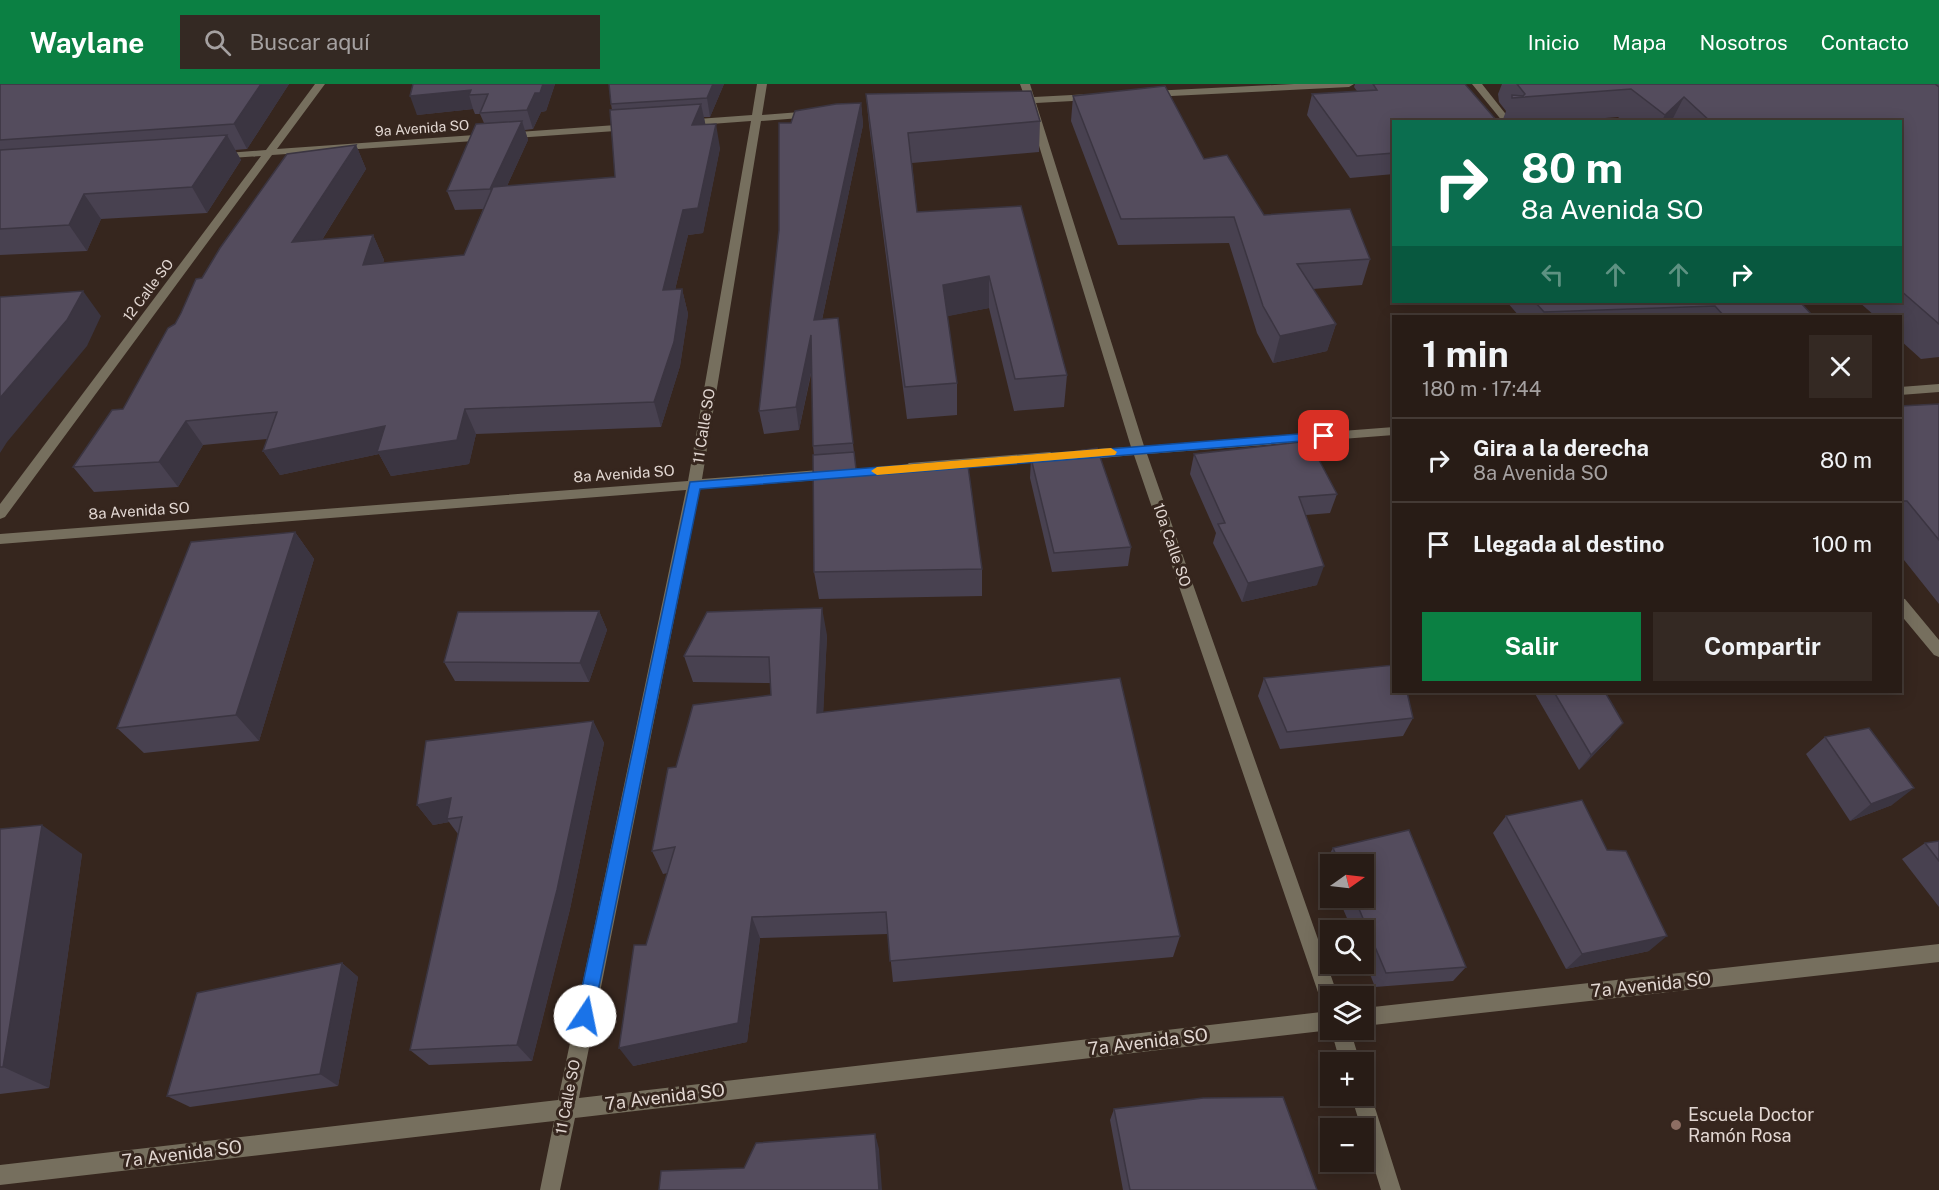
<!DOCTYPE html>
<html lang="es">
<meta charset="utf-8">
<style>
:root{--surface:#281c16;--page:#342923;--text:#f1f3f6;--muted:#a5a1a1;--line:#443a35;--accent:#0b8043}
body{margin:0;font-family:"Public Sans",sans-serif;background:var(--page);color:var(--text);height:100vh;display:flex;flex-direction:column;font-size:22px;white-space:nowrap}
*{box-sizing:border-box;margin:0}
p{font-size:20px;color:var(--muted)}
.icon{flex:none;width:33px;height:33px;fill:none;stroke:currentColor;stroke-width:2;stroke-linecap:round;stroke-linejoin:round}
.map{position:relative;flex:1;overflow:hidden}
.details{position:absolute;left:1392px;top:231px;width:510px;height:378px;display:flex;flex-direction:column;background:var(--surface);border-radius:0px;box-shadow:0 3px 15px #0003,0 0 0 2px var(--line)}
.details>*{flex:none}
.banner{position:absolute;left:1392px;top:36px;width:510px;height:183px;border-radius:0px;box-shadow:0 3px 15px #0003,0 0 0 2px var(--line);background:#0b6e4f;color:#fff;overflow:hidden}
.needle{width:39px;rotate:76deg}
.tools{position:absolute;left:1320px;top:770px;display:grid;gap:12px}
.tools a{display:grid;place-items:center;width:54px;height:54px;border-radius:0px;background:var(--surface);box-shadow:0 3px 15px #0003,0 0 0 2px var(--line);font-size:30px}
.pin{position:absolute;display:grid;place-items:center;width:51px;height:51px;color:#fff;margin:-26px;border-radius:12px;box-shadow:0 3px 9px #0006}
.me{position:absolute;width:66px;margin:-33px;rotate:11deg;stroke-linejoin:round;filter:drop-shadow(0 0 4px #0008)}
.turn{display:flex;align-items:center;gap:21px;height:126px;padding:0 30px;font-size:27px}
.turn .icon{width:78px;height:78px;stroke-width:2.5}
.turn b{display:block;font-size:42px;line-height:51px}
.lanes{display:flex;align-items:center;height:57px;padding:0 30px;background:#0003;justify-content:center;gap:30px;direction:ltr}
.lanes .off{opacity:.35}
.round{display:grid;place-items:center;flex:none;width:63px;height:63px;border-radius:0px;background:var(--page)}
.overview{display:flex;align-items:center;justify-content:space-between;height:102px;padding:0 30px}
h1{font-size:36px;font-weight:700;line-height:45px}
.action{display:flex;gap:12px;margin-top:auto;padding:12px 30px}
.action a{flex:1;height:69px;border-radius:0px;background:var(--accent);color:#fff;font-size:24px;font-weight:700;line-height:69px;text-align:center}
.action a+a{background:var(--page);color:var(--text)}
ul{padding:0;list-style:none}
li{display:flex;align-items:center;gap:18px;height:84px;padding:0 30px;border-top:2px solid var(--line)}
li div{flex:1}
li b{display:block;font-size:22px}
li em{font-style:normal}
header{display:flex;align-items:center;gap:36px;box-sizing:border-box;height:84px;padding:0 30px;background:var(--accent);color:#fff}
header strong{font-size:28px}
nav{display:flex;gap:33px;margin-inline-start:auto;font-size:21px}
.search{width:420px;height:54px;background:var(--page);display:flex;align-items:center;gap:15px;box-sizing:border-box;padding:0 21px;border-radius:0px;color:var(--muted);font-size:22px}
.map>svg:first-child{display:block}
</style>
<header>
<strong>Waylane</strong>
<div class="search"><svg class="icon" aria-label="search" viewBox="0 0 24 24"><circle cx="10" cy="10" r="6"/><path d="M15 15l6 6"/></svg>Buscar aquí</div>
<nav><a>Inicio</a><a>Mapa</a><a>Nosotros</a><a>Contacto</a></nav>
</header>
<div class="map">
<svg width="1939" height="1106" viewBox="0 0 1939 1106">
<rect width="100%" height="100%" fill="#36261e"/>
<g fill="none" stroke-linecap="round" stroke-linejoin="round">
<path fill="#766f5e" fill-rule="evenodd" d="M315,0H325L277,65L630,40L635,43L630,46L272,71L5,433L0,435V420L261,72L217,75L212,72L213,70L266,66Z
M757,0H767L762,31L813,27L818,30L813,33L761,37L702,395L832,385L839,390L832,395L700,405L579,1014L1330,927V945H1350L1360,978H1340L1331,946L575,1034L560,1106H540L554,1037L0,1101V1081L558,1016L686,406L0,460V450L688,397L751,37L684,42L679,39L684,36L752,31Z
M1020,0H1030L1034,13L1091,10L1096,13L1091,16L1036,19L1144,362L1394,343V351L1147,370L1338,912H1330V926L1323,924L1321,917L1134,371L1080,376L1073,371L1080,366L1131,363L1026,19L1013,20L1008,17L1025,14Z
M1294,0H1354L1349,3L1151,13L1146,10L1151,7Z
M1472,0H1482L1512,38H1503Z
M1939,300V308L1900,311V303Z
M1050,368L1057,373L1055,376L909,389L902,384L909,379Z
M1900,514L1905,515L1939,556V573L1934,571L1900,530Z
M1939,860V878L1364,942V924Z
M1364,1002L1368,1004L1371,1011L1401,1106H1381L1364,1051V1044H1361L1351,1011H1364Z"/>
</g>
<path fill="#484150" d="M0,0H289L247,65L235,66L241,76L207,129L101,135L87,167L0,171Z
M413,0H555L546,27L541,28L533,45L525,46L528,56L507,102L615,93L612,26L611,20L724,0L710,33H704L705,41L720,64L703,149L688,151L675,206L682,205L688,230L680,282L661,343L476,350L469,380L391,392L379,370L280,391L263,367L267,355L203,361L178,403L94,408L73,383L123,325L175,240L356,61L366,85L322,156L373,151L384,176L383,179L464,171L483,125L455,126L447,107L484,39L480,30H475L473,25L417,31Z
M1355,0H1465L1394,38V90L1350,94L1307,31L1312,10L1357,7L1354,3Z
M1502,0H1939V273L1921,275L1900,256V232H1875L1859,218H1900V38H1624L1618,33L1554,38H1502L1506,27L1499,18L1498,10Z
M866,10L1040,37L1039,68L912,79L917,128L1021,122L1067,291L1064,323L1014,327L989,224L947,232L957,299V331L907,335L869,41Z
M1073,12L1204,75L1264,131L1370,175L1362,201L1313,205L1336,240L1327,267L1273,279L1257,249L1229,159L1118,161L1071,37Z
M861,19L863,41L822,236L838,234L856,385L982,485V512L819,515L814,488V371L813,362L812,286L799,346L764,350L759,327Z
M1507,218H1800L1813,232H1519Z
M1939,320V520L1900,471V322Z
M1194,370L1337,410L1330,429L1306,431L1317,501L1242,518L1213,459L1216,449L1190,390Z
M1031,374L1131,463L1128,482L1052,488L1030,394Z
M295,448L314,475L259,657L144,669L117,644Z
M599,527L607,546L589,598L455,597L444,578Z
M827,551L823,629L1180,852L1173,873L893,898L888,850L760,854L747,958L633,982L646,861L668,789L663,790L652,767L676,683L771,611V599L693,598L684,572Z
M1264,594L1413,634L1403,652L1280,665L1258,612Z
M1534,608H1605L1611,653L1579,686Z
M593,637L604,659L570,825L532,977L429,981L410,966L458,750L449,738L433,741L417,721Z
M1825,653L1892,721L1850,737L1806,670Z
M1506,732L1649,867L1566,885L1493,749Z
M0,745L82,770L49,1004L0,1010Z
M1409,746L1466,883L1453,897L1375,903L1364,875V846H1352L1338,813H1364V780H1330V795L1324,780L1333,764Z
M1939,757V823L1902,775L1925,759Z
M342,879L358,893L338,1002L190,1023L167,1012Z
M1114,1025L1317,1106H1123L1110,1036Z"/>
<path fill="#3b3541" d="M261,0H289L247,65L234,40Z
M543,0H555L546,27L541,28L533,45L527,26L535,9Z
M713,0H724L710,33L707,14Z
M471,6L469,11L473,25L417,31L410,12Z
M1684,13L1671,38H1661L1665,31Z
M861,19L863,41L817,259L814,236Z
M701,20L706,43L692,41Z
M522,37L528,56L497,124L490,105Z
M716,40L720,64L703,149L688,151L669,231L663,206L683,126Z
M227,51L241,76L207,129L192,103Z
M356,61L366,85L305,183L292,158Z
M84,110L101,135L87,167L69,141Z
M373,151L384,176L374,206L363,181Z
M989,192V224L944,233L943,201Z
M682,205L688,230L680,282L661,343L654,318Z
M83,207L101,232L87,262L7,358L0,369V314Z
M1336,240L1327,267L1273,279L1280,252Z
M811,251L814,274L799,346L796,323Z
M465,325L476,350L469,380L391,392L379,370L280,391L263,367Z
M186,337L203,361L178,403L159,378Z
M295,448L314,475L259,657L236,631Z
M1324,482L1317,501L1242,518L1248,499Z
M822,524L827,551L822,655L817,629Z
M599,527L607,546L589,598L580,579Z
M593,637L604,659L570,825L532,977L517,961Z
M1623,639L1611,653L1579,686L1591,671Z
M1914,704L1892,721L1850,737L1871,720Z
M451,714L462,733L447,735L449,738L433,741L417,721Z
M42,741L82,770L49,1004L3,983Z
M752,833L760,854L747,958L633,982L619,964Z
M1667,852L1649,867L1566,885L1582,870Z
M342,879L358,893L338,1002L320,990Z
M875,1050L879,1065L882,1106H879Z"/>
<path fill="#544c5d" stroke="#3b3541" stroke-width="1.5" d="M0,0H261L234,40L0,56Z
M413,0H543L540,9H535L527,26L480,29L488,10L469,11L471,6L410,12Z
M609,0H713L707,14L611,20Z
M1373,0H1465L1498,38H1394V69L1357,72L1312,10L1377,6Z
M1517,0H1935L1939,3V240L1900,206V38H1711L1684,13L1665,31L1631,5L1512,14V11L1523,12L1525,10Z
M1165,2L1204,75L1227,71L1264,131L1350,125L1370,175L1297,180L1336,240L1280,252L1263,222L1234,133L1121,135L1073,12Z
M1031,7L1040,37L908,49L917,128L1021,122L1067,291L1015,295L989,192L943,201L957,299L905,303L866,10Z
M861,19L814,236L838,234L853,359L813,362L811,251L796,323L759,327L779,146V39H791L795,27L836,20Z
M701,20L692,41L716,40L698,124L683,126L663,206L682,205L674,258L654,318L465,325L457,356L377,368L385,342L263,367L277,328L186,337L159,378L73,383L112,326L123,325L168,244L175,240L181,229L196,195L202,194L220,164L287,70L356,61L292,158L373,151L363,181L464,171L493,103L615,93L610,26Z
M522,37L490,105L447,107L476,40Z
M227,51L192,103L84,110L69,141L0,145V66Z
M83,207L67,236L0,314V213Z
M1535,218H1800L1813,232H1724L1715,222L1544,228Z
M1939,320V456L1907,417H1900V322Z
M1309,357L1337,410L1299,413L1324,482L1248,499L1218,440L1225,439L1194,370Z
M1097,364L1131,463L1054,469L1031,374Z
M854,368L856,385L968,382L982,485L814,488L813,371Z
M295,448L236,631L117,644L191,458Z
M822,524L817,629L1120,594L1180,852L890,877L886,828L752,833L738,939L619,964L634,861H646L675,763L652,767L668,684L676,683L693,621L771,611L769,573L684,572L707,528Z
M599,527L580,579L444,578L458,528Z
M1394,581V608H1407L1413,634L1287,648L1264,594Z
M1554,608H1605L1623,639L1591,671Z
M593,637L557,806L517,961L410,966L462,733L447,735L451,714L417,721L426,657Z
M1869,644L1914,704L1871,720L1825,653Z
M1582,716L1607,766L1626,767L1667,852L1582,870L1506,732Z
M42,741L3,983H0V745Z
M1409,746L1466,883L1386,889L1354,813H1364V780H1340L1333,764Z
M1939,757V777L1925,759Z
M342,879L320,990L167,1012L197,909Z
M1283,1013L1317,1106H1130L1114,1025L1203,1014Z
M875,1050L879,1106H659L661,1087L744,1084L756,1059Z"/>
<path fill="#1a73e8" stroke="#114b97" stroke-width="1.5" d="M1324,348L1328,349V355L700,405L593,932L591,938L585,941L579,938L576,932L690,398Z"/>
<path fill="#f59e0b" d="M1111,364L1117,368L1115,371L877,391L871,387L877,383Z"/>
<circle fill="#8d6e63" stroke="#36261e" stroke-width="2" cx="1676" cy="1041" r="6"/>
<g text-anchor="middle" stroke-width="6" stroke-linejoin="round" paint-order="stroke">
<g font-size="14" fill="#e2d7d2" stroke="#36261e">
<text transform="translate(422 44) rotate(-4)" y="5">9a Avenida SO</text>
<text transform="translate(148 206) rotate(-53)" y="5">12 Calle SO</text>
</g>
<g font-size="15" fill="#e2d7d2" stroke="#36261e">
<text transform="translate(704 342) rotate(-81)" y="5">11 Calle SO</text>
<text transform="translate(624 390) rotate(-4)" y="5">8a Avenida SO</text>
<text transform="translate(139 427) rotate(-4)" y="5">8a Avenida SO</text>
<text transform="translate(1172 461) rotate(71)" y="5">10a Calle SO</text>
<text transform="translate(568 1013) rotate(-79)" y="5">11 Calle SO</text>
</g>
<g font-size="18" fill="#e2d7d2" stroke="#36261e">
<text transform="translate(1651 901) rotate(-6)" y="6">7a Avenida SO</text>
<text transform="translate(1148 958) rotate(-7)" y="6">7a Avenida SO</text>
<text transform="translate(665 1013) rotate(-7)" y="6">7a Avenida SO</text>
<text transform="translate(182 1070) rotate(-7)" y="6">7a Avenida SO</text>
</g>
<g font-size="18" fill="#e2d7d2" stroke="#36261e" text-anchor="start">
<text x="1688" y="1037">Escuela Doctor<tspan x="1688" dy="21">Ramón Rosa</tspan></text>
</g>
</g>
</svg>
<div class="tools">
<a><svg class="needle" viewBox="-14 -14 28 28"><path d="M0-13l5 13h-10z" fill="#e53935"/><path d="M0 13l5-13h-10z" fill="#a5a1a1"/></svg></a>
<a><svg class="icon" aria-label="search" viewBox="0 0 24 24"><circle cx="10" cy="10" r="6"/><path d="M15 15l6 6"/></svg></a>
<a><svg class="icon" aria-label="layers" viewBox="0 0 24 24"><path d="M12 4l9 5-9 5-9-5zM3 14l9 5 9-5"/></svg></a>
<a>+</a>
<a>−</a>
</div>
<div class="pin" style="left:1324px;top:352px;background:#d93025"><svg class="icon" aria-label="arrive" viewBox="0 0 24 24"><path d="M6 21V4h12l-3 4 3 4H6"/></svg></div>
<svg class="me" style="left:585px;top:932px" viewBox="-20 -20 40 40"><circle r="19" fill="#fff"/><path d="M0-13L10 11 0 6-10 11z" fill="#1a73e8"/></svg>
<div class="banner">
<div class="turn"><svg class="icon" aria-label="right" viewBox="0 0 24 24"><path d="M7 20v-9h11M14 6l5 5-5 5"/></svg><div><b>80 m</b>8a Avenida SO</div></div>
<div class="lanes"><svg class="icon off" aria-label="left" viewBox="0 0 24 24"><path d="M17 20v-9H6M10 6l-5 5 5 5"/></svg><svg class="icon off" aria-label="ahead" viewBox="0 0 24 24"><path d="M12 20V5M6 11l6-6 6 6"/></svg><svg class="icon off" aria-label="ahead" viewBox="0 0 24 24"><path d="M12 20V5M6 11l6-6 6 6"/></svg><svg class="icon" aria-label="right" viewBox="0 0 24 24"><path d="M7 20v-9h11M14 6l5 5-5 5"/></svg></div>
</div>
<section class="details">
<div class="overview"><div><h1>1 min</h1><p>180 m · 17:44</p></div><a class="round"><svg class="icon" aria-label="close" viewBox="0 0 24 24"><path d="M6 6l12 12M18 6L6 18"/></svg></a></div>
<ul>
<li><svg class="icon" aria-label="right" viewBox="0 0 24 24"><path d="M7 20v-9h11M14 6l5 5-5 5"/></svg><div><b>Gira a la derecha</b><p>8a Avenida SO</p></div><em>80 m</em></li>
<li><svg class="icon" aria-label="arrive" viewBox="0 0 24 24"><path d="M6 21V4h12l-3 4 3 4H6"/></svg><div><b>Llegada al destino</b></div><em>100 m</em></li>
</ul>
<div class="action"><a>Salir</a><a>Compartir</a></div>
</section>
</div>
